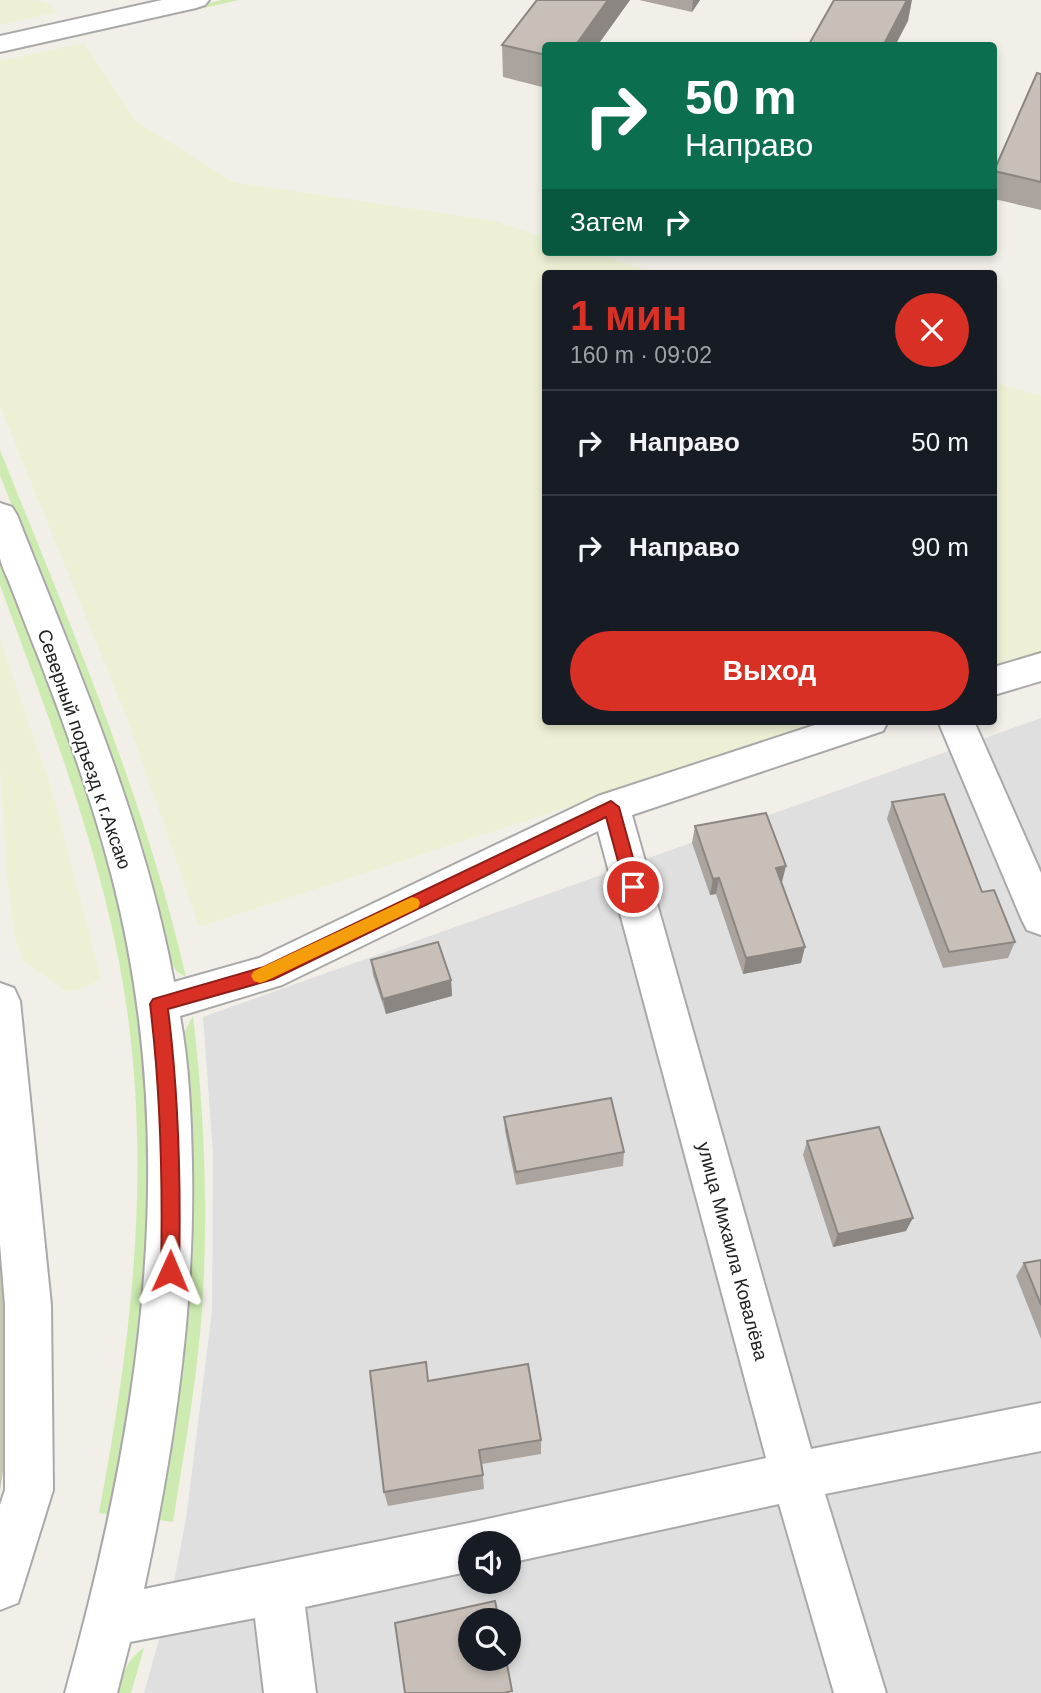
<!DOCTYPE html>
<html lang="ru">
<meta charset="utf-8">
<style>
:root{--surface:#171b24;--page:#242831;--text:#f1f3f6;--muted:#9ea1a6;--line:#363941;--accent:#d93025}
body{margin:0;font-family:Helvetica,sans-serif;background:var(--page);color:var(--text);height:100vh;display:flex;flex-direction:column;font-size:26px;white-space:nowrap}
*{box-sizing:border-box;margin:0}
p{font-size:23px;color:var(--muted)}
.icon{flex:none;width:38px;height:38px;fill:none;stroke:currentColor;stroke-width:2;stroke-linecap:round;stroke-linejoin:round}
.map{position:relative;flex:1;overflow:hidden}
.sheet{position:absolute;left:542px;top:270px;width:455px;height:455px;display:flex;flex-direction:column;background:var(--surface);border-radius:7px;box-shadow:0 4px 10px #0003}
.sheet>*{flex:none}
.guide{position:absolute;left:542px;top:42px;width:455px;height:214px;border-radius:7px;box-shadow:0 4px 10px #0003;background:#0b6e4f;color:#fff;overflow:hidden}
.buttons{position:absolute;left:458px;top:1531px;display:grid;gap:14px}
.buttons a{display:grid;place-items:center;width:63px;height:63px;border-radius:50%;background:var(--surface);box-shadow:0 4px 10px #0003;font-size:35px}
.pin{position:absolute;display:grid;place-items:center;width:60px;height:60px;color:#fff;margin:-30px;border:4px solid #fff;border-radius:50%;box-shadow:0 2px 7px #0007}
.me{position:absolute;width:77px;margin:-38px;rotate:1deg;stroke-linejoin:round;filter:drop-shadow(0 0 5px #0008)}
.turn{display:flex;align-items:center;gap:24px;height:147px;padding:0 28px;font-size:32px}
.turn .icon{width:91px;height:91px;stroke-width:2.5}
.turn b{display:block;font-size:49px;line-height:60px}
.then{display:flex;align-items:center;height:66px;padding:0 28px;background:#0003;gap:14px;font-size:26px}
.round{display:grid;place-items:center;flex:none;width:74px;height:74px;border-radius:37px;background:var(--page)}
.head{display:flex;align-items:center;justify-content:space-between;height:119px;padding:0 28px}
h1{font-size:42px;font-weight:800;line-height:52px;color:var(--accent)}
.primary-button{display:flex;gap:14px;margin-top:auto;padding:14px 28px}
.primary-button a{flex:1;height:80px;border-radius:42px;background:var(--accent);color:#fff;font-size:28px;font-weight:800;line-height:80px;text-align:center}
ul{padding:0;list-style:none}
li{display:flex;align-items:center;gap:21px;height:105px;padding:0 28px;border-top:2px solid var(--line)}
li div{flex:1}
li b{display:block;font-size:26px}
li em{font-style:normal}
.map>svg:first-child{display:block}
</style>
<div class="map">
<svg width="1041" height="1693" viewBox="0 0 1041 1693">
<rect width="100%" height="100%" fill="#f2efe9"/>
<path fill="#e0dfdf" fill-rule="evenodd" d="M1041,718V1693H144L171,1597L186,1519L212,1311L213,1153L203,1017ZM471,1544H509V1582H471ZM471,1620H509V1659H471Z"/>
<path fill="#c7c7b4" d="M0,1206L18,1373L0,1491Z"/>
<path fill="#eef0d5" d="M0,0H38L50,5L57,12L0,25Z
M84,43L136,121L233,182L495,221L546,238V252H591L656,273H546V721H832L199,927L128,721L0,406V61Z
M994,382L1041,396V652L994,667Z
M0,638L53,793L101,979L86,987L67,992L23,961L14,935L7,879L0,768Z"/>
<path fill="#cdebb0" d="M222,0H239L0,54V50Z
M0,450C69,623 144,794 186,977L176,971L171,961L130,812L0,475Z
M0,557C50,691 108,827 132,969C156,1103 152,1239 137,1374C132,1421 120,1468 112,1515L99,1513C135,1321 156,1136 115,942C89,819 43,703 0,585Z
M193,1016C204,1109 208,1200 203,1294C199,1370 185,1446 173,1522L159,1520L175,1431L188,1321L193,1220L192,1126L184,1033Z
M144,1648L131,1693H117C123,1674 127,1659 144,1648Z"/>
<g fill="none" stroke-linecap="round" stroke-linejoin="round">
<defs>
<path id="minor" d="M162,0H209L205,5L196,8L0,52V36Z
M0,503L12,507L17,515C77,668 144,819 174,982L259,958L598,796L827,721H888L883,731L632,815L811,1449L1041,1403V1451L825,1494L886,1693H834L779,1504L509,1563V1544H471V1571L305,1607L316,1693H264L255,1618L130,1642L117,1693H65C140,1424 183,1152 112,877C93,803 67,732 40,661C30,637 21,612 11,587C8,578 2,568 0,558C0,541 0,521 0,503ZM598,831L766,1458L474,1522L144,1589C174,1449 195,1308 192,1164C191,1115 189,1064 180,1016L282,985Z
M1041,653V681L994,695V667Z
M938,721H974L1041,873V935L1027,930L1021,918Z
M0,983L14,988L20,1001L51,1305L53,1490L18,1603L0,1610V1505L5,1490V1305L0,1244Z"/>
</defs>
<use href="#minor" stroke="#a9a9a9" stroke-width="4"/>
<use href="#minor" fill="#fff" fill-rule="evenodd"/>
</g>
<path fill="#aba49e" d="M537,0H630L597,46H546V88L503,77L502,45Z
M639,0H700L692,12Z
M1041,74V210L994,199V171Z
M892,802L982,892L1015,942L1008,958L943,968L887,819Z
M695,826L782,882L801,963L743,974L716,894L710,895L692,843Z
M371,960L451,980L452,996L386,1014L373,975Z
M504,1117L624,1152L623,1166L516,1185L505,1131Z
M807,1141L906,1231L833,1247L803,1155Z
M1041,1260V1339L1016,1276L1024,1263Z
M429,1381L541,1440V1454L482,1464L484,1489L388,1506L384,1492Z"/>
<path fill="#8b8681" d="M608,0H630L597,46H575Z
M693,0H700L692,12Z
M907,0H912L908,21L895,46H883Z
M786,866L782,882L772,884L776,868Z
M719,878L716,894L710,895L713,879Z
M805,947L801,963L743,974L746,958Z
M451,980L452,996L386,1014L383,999Z
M913,1218L906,1231L833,1247L838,1234Z"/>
<path fill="#c7bfb8" stroke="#8b8681" stroke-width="2" d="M537,0H608L575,46H546V55L502,45Z
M834,0H907L883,46H808Z
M1037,73L1041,74V182L994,171Z
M944,794L982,892L994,890L1015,942L949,952L892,802Z
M766,813L786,866L776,868L805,947L746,958L719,878L713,879L695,826Z
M438,942L451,980L383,999L371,960Z
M611,1098L624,1152L516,1172L504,1117Z
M879,1127L913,1218L838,1234L807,1141Z
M1041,1260V1305L1024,1263Z
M426,1362L428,1381L528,1364L541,1440L479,1450L483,1475L384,1492L370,1371Z
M495,1601L499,1620H471V1659H506L512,1691L504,1693H405L395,1623Z"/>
<path fill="#d93025" stroke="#8d1f18" stroke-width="2" d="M611,801L619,807L641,887L639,892H628L625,887L606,817L274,979L168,1009C179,1097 181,1183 179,1271L177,1278L170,1280L163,1278L161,1271C163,1181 161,1094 150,1004L153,999L264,967Z"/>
<path fill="#f59e0b" d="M412,897L418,899L420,903L418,908L266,981L260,983L254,981L251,976L254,971Z"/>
<g text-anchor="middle" stroke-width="5" stroke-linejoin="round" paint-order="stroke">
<g font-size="19" fill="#222" stroke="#fff">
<text transform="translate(85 749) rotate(71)" y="7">Северный подъезд к г.Аксаю</text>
<text transform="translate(733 1251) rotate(75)" y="7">улица Михаила Ковалёва</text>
</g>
</g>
</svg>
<div class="buttons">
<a><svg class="icon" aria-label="sound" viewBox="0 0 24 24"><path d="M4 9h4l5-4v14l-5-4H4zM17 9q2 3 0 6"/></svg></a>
<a><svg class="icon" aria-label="search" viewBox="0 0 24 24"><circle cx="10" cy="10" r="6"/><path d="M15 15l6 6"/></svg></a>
</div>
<div class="pin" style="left:633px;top:887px;background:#d93025"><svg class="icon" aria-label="arrive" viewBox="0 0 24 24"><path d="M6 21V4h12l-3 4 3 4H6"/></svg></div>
<svg class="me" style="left:170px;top:1271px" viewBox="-20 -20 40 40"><path d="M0-17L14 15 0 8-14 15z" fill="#d93025" stroke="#fff" stroke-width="4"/></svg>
<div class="guide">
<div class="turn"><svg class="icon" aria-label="right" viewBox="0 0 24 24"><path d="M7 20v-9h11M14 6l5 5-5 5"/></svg><div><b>50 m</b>Направо</div></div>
<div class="then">Затем<svg class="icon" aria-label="right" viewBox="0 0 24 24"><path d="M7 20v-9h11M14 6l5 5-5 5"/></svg></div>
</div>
<section class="sheet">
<div class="head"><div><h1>1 мин</h1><p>160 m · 09:02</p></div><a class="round" style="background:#d93025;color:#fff"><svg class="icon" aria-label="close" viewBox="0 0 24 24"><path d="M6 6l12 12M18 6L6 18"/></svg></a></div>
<ul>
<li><svg class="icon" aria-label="right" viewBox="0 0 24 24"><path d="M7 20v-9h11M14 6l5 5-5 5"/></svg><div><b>Направо</b></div><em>50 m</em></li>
<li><svg class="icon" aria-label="right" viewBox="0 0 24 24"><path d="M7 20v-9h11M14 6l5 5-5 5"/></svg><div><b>Направо</b></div><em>90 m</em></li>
</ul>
<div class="primary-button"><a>Выход</a></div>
</section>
</div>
